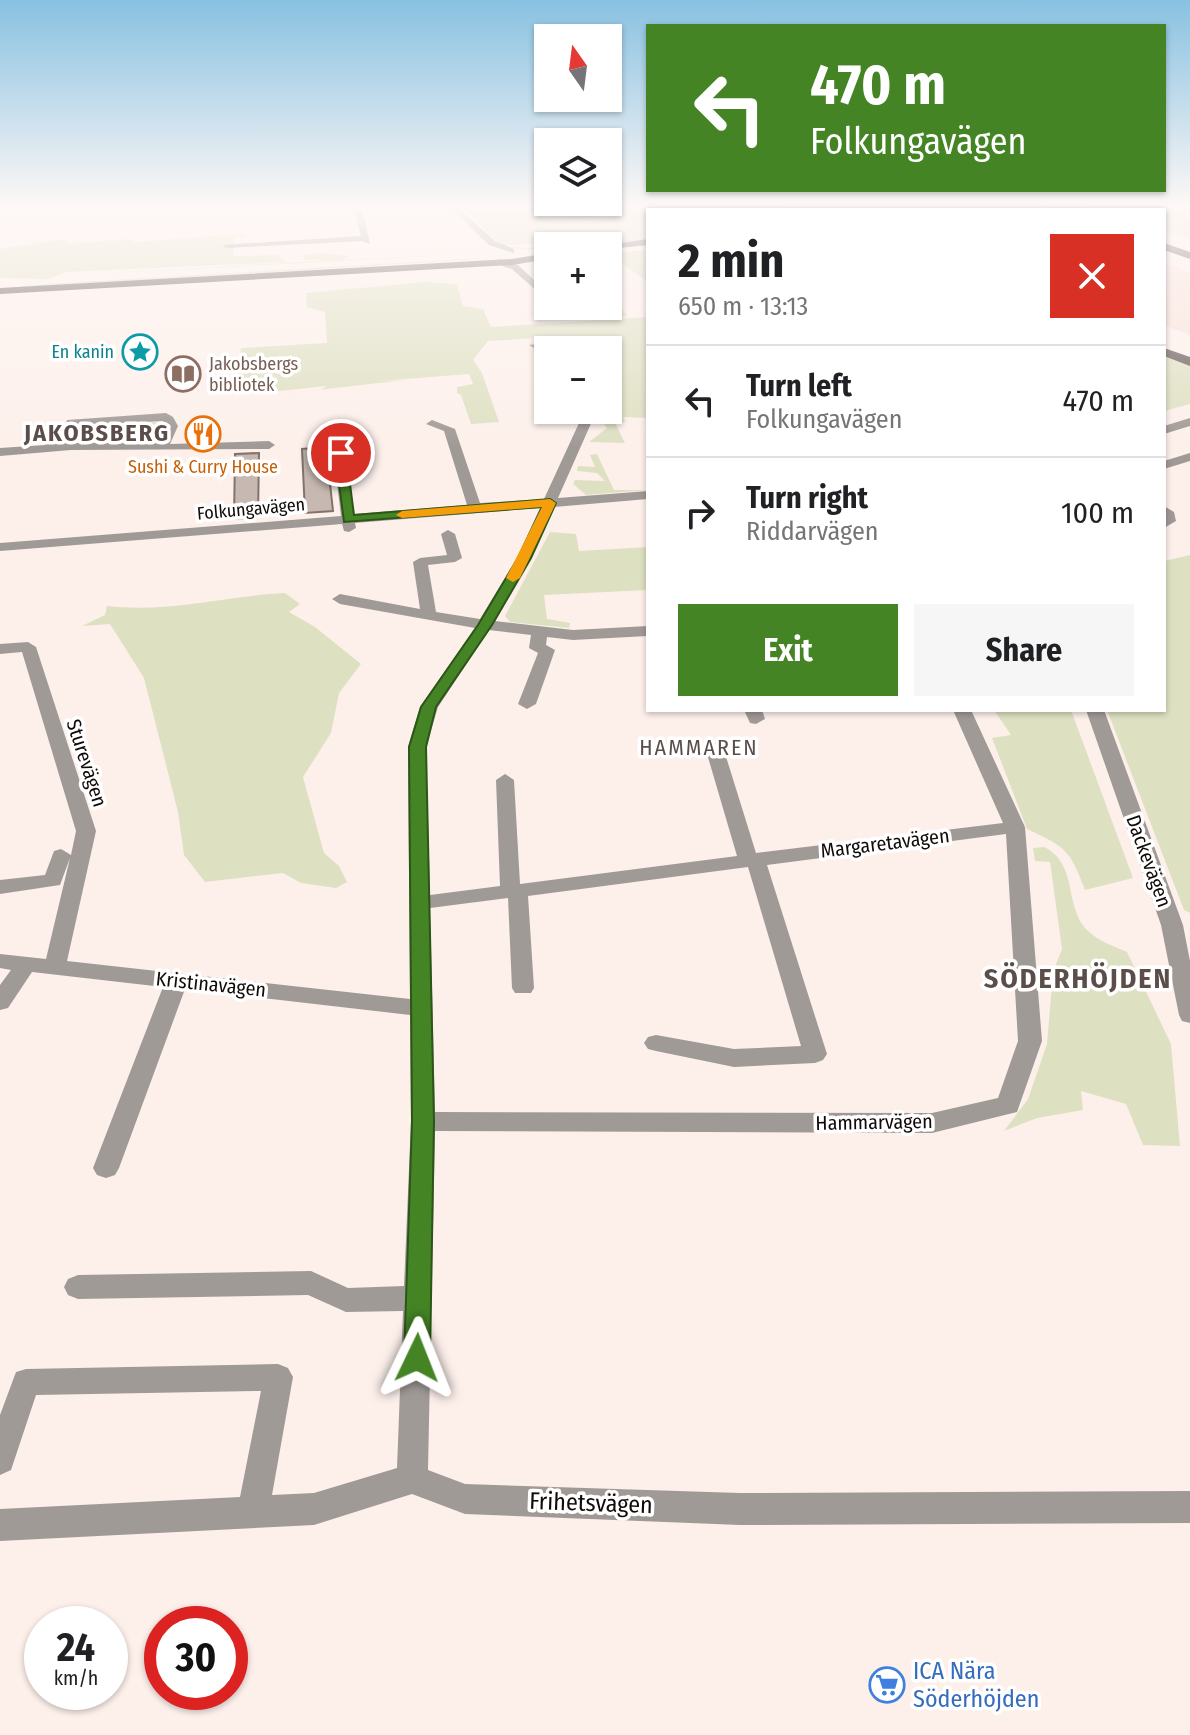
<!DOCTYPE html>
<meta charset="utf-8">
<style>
:root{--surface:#fff;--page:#f6f6f6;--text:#202124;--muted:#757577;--line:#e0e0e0;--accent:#448425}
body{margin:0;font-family:"Fira Sans Condensed",sans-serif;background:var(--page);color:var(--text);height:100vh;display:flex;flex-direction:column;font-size:30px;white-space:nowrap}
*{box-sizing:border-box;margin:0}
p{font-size:26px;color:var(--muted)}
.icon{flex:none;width:44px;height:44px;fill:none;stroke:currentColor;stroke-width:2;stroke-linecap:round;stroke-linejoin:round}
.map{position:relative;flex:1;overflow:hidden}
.sheet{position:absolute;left:646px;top:208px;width:520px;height:504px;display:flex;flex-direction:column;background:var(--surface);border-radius:0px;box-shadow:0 2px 6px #0004}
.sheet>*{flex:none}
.guide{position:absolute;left:646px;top:24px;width:520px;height:168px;border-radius:0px;box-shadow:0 2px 6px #0004;background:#448425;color:#fff;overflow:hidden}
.needle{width:52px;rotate:346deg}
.fabs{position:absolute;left:534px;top:24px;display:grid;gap:16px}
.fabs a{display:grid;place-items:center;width:88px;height:88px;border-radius:0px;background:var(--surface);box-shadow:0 2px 6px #0004;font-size:40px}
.speed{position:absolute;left:24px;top:1606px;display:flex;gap:16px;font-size:40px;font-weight:700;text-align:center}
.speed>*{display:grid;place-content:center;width:104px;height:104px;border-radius:50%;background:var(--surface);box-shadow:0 2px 6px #0004;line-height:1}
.speed small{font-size:20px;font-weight:400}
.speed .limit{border:12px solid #d22;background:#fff;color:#111}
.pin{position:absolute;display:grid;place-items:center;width:68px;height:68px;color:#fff;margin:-34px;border:4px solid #fff;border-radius:50%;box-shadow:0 2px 8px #0007}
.me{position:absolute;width:88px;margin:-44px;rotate:2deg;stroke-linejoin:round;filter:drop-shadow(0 0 6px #0008)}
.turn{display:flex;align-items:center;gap:28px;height:168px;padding:0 32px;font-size:36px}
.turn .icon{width:104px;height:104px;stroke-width:2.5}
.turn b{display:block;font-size:56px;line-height:68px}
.round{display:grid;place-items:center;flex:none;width:84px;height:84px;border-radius:0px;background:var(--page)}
.overview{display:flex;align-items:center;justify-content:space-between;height:136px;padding:0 32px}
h1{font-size:48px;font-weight:700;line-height:60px}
.action{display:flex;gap:16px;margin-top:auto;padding:16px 32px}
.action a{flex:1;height:92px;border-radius:0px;background:var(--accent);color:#fff;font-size:32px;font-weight:700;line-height:92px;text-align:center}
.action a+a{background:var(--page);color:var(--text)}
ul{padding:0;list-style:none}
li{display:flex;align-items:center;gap:24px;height:112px;padding:0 32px;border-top:2px solid var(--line)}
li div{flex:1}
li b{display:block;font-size:30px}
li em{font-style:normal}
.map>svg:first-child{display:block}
</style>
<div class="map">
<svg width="1190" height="1735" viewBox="0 0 1190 1735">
<rect width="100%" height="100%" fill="#fdf0eb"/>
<path fill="#f9e0d8" d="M1164,262L1190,273V335L1164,325Z"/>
<path fill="#dee0c2" d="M460,205H521L508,208C550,219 582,233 623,212L591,205H779L790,210H648V240L527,250L505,247L532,248L565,243L501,245Z
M1086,205H1190V209L1181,212L1190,220V238L1164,231V210H1099Z
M243,234L247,235L234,238L233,256L278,255L286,262L65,272L49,279L0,278V249L65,239L70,244L127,239L134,242Z
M648,250V282L615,258H608V253Z
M323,253L349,256L342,260L470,254L64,276L335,260H304L305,255Z
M479,258L480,259L0,289L46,284Z
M425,282L457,284L463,306L483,309L491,327L648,317V418L623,417L625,422L615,423L625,443L589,442L607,428L596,414L577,417L574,410H608V350H579L571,336L488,341L473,360L482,373L499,422L471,424L461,395L457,393V387L473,384L469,374L380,381L405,380L266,396L320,390L327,386L270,392L236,378L241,348L327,343L325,312L307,307L306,293Z
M608,300L617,302L627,316C607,318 579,321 563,306H608Z
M1164,354L1190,364V404L1164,411Z
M169,421L160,442L95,441L100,437L101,426Z
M597,454L614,490H648L586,495L573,484L575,480L605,481L597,473L577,471L578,466L595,467L590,455Z
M550,532L576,534L579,551L648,547V590L544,595L547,619L570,623L569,628L510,622L505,616Z
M1190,555V913L1184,910L1107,710H1164V561Z
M285,593L300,604L289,612L315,627L361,664L339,693L331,733L303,777L324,853L339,866L347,882L336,888L301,883L283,873L205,882L184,855L178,812L144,678L110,624L82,626L105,615L107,606C170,613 224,596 285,593Z
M994,710H1071L1133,878L1085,890C1070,850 1066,847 1027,829L992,738L1011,735Z
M1044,847C1078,863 1064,906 1087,930C1098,941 1113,946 1127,952L1171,1044L1180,1146L1143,1145L1126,1104L1081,1091L1083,1110L1037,1118L1004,1131L1028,1099L1047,1044L1053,972L1062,949L1050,862L1035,861L1033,848Z"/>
<path fill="#c7b9b2" stroke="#81746d" stroke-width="2" d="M326,447L333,511L305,513L302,449Z
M259,453L258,517L234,519L235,454Z"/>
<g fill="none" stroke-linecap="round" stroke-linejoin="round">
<path fill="#a09a97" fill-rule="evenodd" d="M353,205H361L370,244L362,241L226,248L222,245L361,236Z
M447,205H455L495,241L514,249V253L489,245Z
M557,205H568L593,215L586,217Z
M804,205H815L825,210H814Z
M1044,205H1072L1009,210L1013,208Z
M499,259L518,265L548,293V301L512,269L496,264Z
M551,306H563L577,317L568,319Z
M562,340L571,350H561L559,346L534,348L529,345Z
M585,410H597L558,498L648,491V499L554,507L531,558L495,621L573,630L648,626V636L573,640L547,637L546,645L555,650L536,704L527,709L518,704L538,653L529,648L531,635L489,630L438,707L426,747L430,895L500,886L496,780L505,774L514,780L520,884L737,856L705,747L714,742L723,747L756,853L1003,823L953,710H971L1025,827L1042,1041L1017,1112L932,1133L435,1131L428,1470L465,1484L740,1493L1190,1491V1523L740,1525L465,1514L412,1494L314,1525L0,1541V1509L240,1497L261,1391L36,1395L11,1470L0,1475V1415L16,1372L26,1369L278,1364L288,1368L293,1377L272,1495L314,1493L397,1468L403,1311L346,1312L308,1295L78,1299L68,1295L64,1287L68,1279L78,1275L311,1271L348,1288L404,1286L411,1121L410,1015L185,989L119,1168L115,1175L106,1178L97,1175L93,1168L163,987L32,972L8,1008L0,1010V985L11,970L0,968V954L46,959L70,858L60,885L0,894V880L45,875L54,851L61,849L71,855L76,831L22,652L0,654V644L28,642L36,647L96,831L67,961L410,999L408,747L420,707L475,628L340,604L332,599L340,594L420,609L413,562L420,558L447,555L441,534L448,530L455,534L462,558L455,562L428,565L436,612L480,619L517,558L540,508L355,523L356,528L349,532L344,531L342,524L0,551V543L341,516L331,433L337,429L343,433L354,514L467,505L444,431L426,424L432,420L455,429L480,503L544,499ZM1006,834L1018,1041L998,1098L932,1113L435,1112L430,908L508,898L512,988L515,993H531L534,988L528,896L748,867L801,1046L734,1049L656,1035L648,1037L644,1043L648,1049L656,1051L734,1067L815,1063L823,1060L827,1054L767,865Z
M166,413L173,417L178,426L170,444L269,441L275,445L269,449L71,450L0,456V448L45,445L41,440L25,437L27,426L46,425V431L38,432L49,434L56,443H61L67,420ZM163,421L165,429L160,439L154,441L73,443L76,426Z
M1190,418V426L1164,434V426Z
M1190,453V461L1164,469V461Z
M1164,506L1174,512L1176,521L1164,528Z
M744,710H762L765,719L756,724L750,723Z
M1086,710H1104L1183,925L1190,961V1023L1182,1021L1179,1015L1161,925Z"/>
<path fill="#5d524e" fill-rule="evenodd" d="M648,239V245L608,249L600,246Z
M548,253V259L512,265L0,294V288L512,259Z
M1164,348L1190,357V366L1164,356Z"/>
<path fill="#453935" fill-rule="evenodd" d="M1066,205H1080L1091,210H1076Z
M1164,243L1190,252V259L1164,250Z"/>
<path stroke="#453935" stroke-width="11" d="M1053,205L1064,209"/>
</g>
<linearGradient id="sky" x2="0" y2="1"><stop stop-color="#88c1e1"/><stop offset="0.46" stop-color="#fef8f6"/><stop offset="1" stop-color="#fef8f6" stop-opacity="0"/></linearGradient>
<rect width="1190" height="448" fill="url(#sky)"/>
<path fill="#448425" stroke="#2c5618" stroke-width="2" d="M341,450L346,453L354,515L550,499L556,503L531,558L492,625L436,707L426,747L434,1121L430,1358L426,1366L417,1370L408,1366L404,1358L412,1121L409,747L421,707L478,625L518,558L542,507L344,522L335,453Z"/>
<path fill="#f59e0b" d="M550,499L556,503L520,578L513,582L506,578L542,507L402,518L396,515L402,511Z"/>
<defs>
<symbol id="sight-ring" viewBox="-11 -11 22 22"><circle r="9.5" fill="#fff" stroke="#0f9aa8" stroke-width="1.5"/><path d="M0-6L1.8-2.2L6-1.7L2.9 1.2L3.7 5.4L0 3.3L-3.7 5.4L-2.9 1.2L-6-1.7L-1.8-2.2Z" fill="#0f9aa8"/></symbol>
<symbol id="library-ring" viewBox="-11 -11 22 22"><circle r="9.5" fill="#fff" stroke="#8d6e63" stroke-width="1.5"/><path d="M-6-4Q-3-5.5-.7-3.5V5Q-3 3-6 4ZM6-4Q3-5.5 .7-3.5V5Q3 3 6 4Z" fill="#8d6e63"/></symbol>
<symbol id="restaurant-ring" viewBox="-11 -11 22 22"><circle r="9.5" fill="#fff" stroke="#e8710a" stroke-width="1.5"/><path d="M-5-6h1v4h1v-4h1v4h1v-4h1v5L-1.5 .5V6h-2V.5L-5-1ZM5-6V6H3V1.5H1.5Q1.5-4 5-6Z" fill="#e8710a"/></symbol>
<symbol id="supermarket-ring" viewBox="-11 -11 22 22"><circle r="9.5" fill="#fff" stroke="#3f7fe0" stroke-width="1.5"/><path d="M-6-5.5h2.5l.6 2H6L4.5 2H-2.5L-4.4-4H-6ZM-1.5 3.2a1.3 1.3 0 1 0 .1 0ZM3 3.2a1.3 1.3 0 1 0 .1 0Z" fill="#3f7fe0"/></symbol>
</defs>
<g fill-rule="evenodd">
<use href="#sight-ring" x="120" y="332" width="40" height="40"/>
<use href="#library-ring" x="163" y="354" width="40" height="40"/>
<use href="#restaurant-ring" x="183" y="414" width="40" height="40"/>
<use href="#supermarket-ring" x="867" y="1665" width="40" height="40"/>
</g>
<g text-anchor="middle" stroke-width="7" stroke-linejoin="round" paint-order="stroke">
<g font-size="18" fill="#0d838f" stroke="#fff" text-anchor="end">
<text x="114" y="358">En kanin</text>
</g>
<g font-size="18" fill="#785e54" stroke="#fff" text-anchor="start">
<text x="209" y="370">Jakobsbergs<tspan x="209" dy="21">bibliotek</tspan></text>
</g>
<g font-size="18" fill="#c56008" stroke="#fff">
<text x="203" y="473">Sushi &amp; Curry House</text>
</g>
<g font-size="18" fill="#100b09" stroke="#fff">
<text transform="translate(251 509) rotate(-5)" y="6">Folkungavägen</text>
</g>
<g font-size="20" fill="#100b09" stroke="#fff">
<text transform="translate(87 763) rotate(72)" y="7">Sturevägen</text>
<text transform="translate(885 843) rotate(-7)" y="7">Margaretavägen</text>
<text transform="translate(1149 861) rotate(70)" y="7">Dackevägen</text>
<text transform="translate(211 984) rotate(6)" y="7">Kristinavägen</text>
<text transform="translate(874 1122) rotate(-1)" y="7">Hammarvägen</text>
</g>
<g font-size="22" letter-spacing="2" fill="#5b4e4a" stroke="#fff">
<text x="699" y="755">HAMMAREN</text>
</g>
<g font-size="24" font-weight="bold" letter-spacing="2" fill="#5b4e4a" stroke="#fff">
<text x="97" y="441">JAKOBSBERG</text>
</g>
<g font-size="24" fill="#100b09" stroke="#fff">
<text transform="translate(591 1503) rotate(2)" y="8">Frihetsvägen</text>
</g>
<g font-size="24" fill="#366cbe" stroke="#fff" text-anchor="start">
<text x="913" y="1679">ICA Nära<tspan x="913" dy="28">Söderhöjden</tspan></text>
</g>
<g font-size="28" font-weight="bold" letter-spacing="2" fill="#5b4e4a" stroke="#fff">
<text x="1078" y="988">SÖDERHÖJDEN</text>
</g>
</g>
</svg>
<div class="fabs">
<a><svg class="needle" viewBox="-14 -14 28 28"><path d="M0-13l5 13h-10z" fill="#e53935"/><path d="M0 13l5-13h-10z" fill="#757577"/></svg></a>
<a><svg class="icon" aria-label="layers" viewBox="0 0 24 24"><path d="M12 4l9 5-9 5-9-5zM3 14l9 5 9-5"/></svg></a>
<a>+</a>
<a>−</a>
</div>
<div class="speed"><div>24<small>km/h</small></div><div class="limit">30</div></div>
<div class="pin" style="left:341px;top:453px;background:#d93025"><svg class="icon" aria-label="arrive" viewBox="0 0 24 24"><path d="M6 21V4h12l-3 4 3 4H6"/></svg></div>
<svg class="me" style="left:417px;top:1358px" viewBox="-20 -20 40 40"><path d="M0-17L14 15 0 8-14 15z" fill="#448425" stroke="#fff" stroke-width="4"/></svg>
<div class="guide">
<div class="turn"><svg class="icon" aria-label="left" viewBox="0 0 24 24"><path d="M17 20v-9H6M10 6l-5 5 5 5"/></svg><div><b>470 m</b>Folkungavägen</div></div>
</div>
<section class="sheet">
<div class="overview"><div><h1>2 min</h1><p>650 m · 13:13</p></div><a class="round" style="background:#d93025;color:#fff"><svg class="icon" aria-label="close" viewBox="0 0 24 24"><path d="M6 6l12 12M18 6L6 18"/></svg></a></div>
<ul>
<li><svg class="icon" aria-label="left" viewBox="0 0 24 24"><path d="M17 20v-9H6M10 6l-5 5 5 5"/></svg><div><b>Turn left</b><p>Folkungavägen</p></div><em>470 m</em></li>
<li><svg class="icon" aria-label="right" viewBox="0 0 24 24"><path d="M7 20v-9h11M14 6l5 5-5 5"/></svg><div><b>Turn right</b><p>Riddarvägen</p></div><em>100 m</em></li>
</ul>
<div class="action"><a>Exit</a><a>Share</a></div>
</section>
</div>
